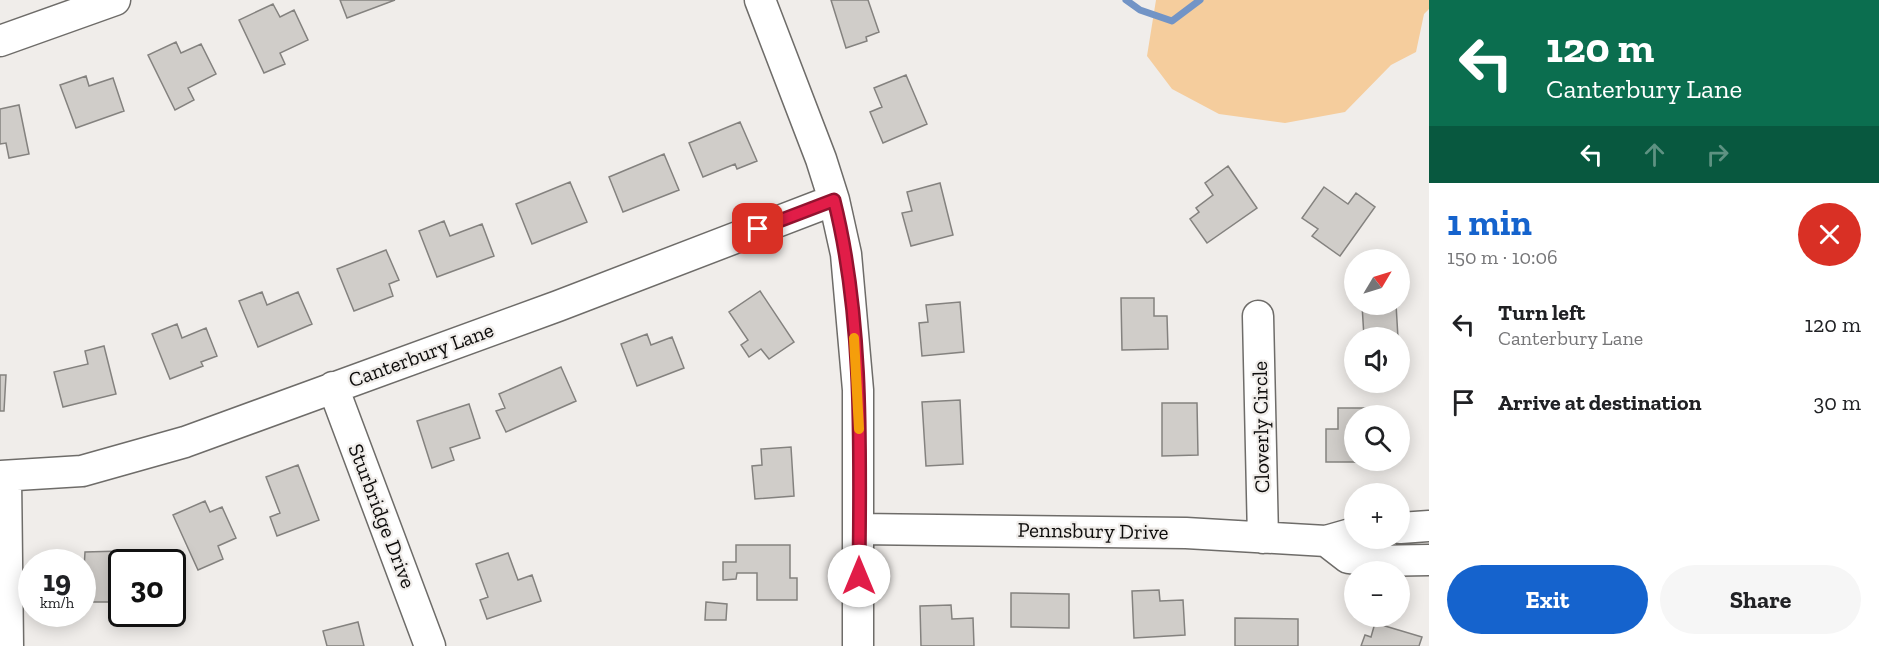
<!DOCTYPE html>
<meta charset="utf-8">
<style>
:root{--surface:#fff;--page:#f6f6f6;--text:#202124;--muted:#757577;--accent:#1563cd}
body{margin:0;font-family:"Zilla Slab",serif;background:var(--page);color:var(--text);height:100vh;display:flex;flex-direction:column;font-size:22px;white-space:nowrap}
*{box-sizing:border-box;margin:0}
p{font-size:20px;color:var(--muted)}
.icon{flex:none;width:33px;height:33px;fill:none;stroke:currentColor;stroke-width:2;stroke-linecap:round;stroke-linejoin:round}
.map{position:relative;flex:1;overflow:hidden}
.side{display:flex;flex-direction:column;background:var(--surface);width:450px}
.side>*{flex:none}
.top-card{background:#0b6e4f;color:#fff;overflow:hidden}
.needle{width:39px;rotate:52deg}
.controls{position:absolute;left:1344px;top:249px;display:grid;gap:12px}
.controls a{display:grid;place-items:center;width:66px;height:66px;border-radius:50%;background:var(--surface);box-shadow:0 3px 15px #0003;font-size:30px}
.speed{position:absolute;left:18px;top:549px;display:flex;gap:12px;font-size:30px;font-weight:700;text-align:center}
.speed>*{display:grid;place-content:center;width:78px;height:78px;border-radius:50%;background:var(--surface);box-shadow:0 3px 15px #0003;line-height:1}
.speed small{font-size:15px;font-weight:400}
.speed .limit{border:3px solid #111;border-radius:9px;background:#fff;color:#111}
.pin{position:absolute;display:grid;place-items:center;width:51px;height:51px;color:#fff;margin:-26px;border-radius:12px;box-shadow:0 3px 9px #0006}
.me{position:absolute;width:66px;margin:-33px;rotate:0deg;stroke-linejoin:round;filter:drop-shadow(0 0 4px #0008)}
.turn{display:flex;align-items:center;gap:21px;height:126px;padding:0 18px;font-size:27px}
.turn .icon{width:78px;height:78px;stroke-width:2.5}
.turn b{display:block;font-size:42px;line-height:51px}
.lanes{display:flex;align-items:center;height:57px;padding:0 18px;background:#0003;justify-content:center;gap:30px;direction:ltr}
.lanes .off{opacity:.35}
.round{display:grid;place-items:center;flex:none;width:63px;height:63px;border-radius:32px;background:var(--page)}
.overview{display:flex;align-items:center;justify-content:space-between;height:102px;padding:0 18px}
h1{font-size:36px;font-weight:800;line-height:45px;color:var(--accent)}
.cta{display:flex;gap:12px;margin-top:auto;padding:12px 18px}
.cta a{flex:1;height:69px;border-radius:36px;background:var(--accent);color:#fff;font-size:24px;font-weight:800;line-height:69px;text-align:center}
.cta a+a{background:var(--page);color:var(--text)}
ul{padding:0;list-style:none}
li{display:flex;align-items:center;gap:18px;height:78px;padding:0 18px}
li div{flex:1}
li b{display:block;font-size:22px}
li em{font-style:normal}
main{display:flex;flex:1;min-height:0}
.map>svg:first-child{display:block}
</style>
<main>
<div class="map">
<svg width="1429" height="646" viewBox="0 0 1429 646">
<rect width="100%" height="100%" fill="#f0edea"/>
<path fill="#f5cd9d" d="M1156,0H1429V9L1424,14L1416,52L1391,65L1345,112L1285,123L1219,114L1172,89L1147,56Z"/>
<g fill="none" stroke-linecap="round" stroke-linejoin="round">
<path stroke="#7294c6" stroke-width="7" d="M1126,0L1140,10L1172,21L1200,0"/>
</g>
<path fill="#d0cdc9" stroke="#84827f" stroke-width="1.5" d="M340,0H395L347,18Z
M831,0H868L879,32L866,37L867,41L846,48Z
M273,4L280,17L294,10L308,40L280,53L285,64L264,73L239,20Z
M176,42L181,53L201,44L216,74L188,88L194,100L175,110L148,55Z
M906,75L927,124L883,143L870,112L882,107L874,88Z
M86,76L89,86L113,78L124,111L76,128L60,85Z
M19,105L29,154L9,158L6,143L0,144V109Z
M740,122L757,161L737,169L735,164L703,177L689,143Z
M664,154L679,190L623,212L609,177Z
M1228,166L1257,208L1207,243L1190,219L1199,212L1196,208L1213,195L1205,183Z
M570,182L587,222L532,244L516,204Z
M940,183L953,235L911,246L902,213L912,211L907,192Z
M1324,187L1348,204L1356,193L1375,207L1340,256L1312,236L1318,229L1302,218Z
M444,221L450,236L482,224L494,256L437,277L419,231Z
M386,250L399,280L389,284L393,296L354,311L337,269Z
M760,291L794,342L769,359L761,349L749,357L741,345L748,340L729,312Z
M262,292L267,305L298,292L312,324L258,347L239,301Z
M1121,298H1154V316H1167L1168,349L1122,350Z
M960,302L964,352L922,356L919,323L928,322L926,305Z
M1396,304L1398,338H1359L1364,337L1362,305Z
M177,324L182,338L206,328L217,356L201,362L203,366L170,379L152,334Z
M647,334L651,345L672,337L684,368L637,386L621,344Z
M104,346L116,394L63,407L54,372L88,364L85,351Z
M561,367L576,401L506,432L496,411L505,408L499,394Z
M0,375H6L4,411H0Z
M960,400L963,464L926,466L922,402Z
M1162,403H1197L1198,455L1162,456Z
M469,404L480,438L450,448L454,460L432,468L417,421Z
M1338,408H1372V416H1354V460L1372,462H1326V429H1338Z
M791,447L794,496L755,499L752,466L762,465L761,449Z
M298,465L319,520L277,536L270,517L280,513L266,477Z
M205,501L210,512L222,507L236,538L218,546L223,559L198,570L173,515Z
M736,545H790V578H797V600H757V573H737L736,579L723,580V562H736Z
M121,551V602H82L85,552Z
M508,553L518,580L532,575L541,601L487,619L480,600L488,597L476,564Z
M1159,590L1160,601L1183,600L1185,635L1134,638L1132,591Z
M1011,593L1069,594V628L1011,627Z
M706,602L727,604L726,620H705Z
M951,605L952,619L973,618L974,646H921L920,606Z
M1235,618L1298,619V646H1235Z
M358,622L364,646H327L323,631Z
M1375,623L1422,637L1419,646H1361L1365,635L1371,637Z"/>
<g fill="none" stroke-linecap="round" stroke-linejoin="round">
<defs>
<path id="minor" d="M760,0L821,159L834,200L846,254L858,390V646
M0,41L115,0
M1258,316L1263,538
M333,387L430,646
M0,476L82,471L185,442L558,306L834,200
M6,476L8,646
M1400,528L1429,526
M859,529L1186,533L1326,541L1354,533
M1326,541L1348,558L1371,561L1429,560"/>
</defs>
<use href="#minor" stroke="#6e6c69" stroke-width="33"/>
<use href="#minor" stroke="#fff" stroke-width="30"/>
</g>
<g fill="none" stroke-linecap="round" stroke-linejoin="round">
<defs>
<path id="route" d="M758,229L834,200C864,319 860,454 859,576"/>
</defs>
<use href="#route" stroke="#92132f" stroke-width="15"/>
<use href="#route" stroke="#e11d48" stroke-width="10"/>
<path stroke="#f59e0b" stroke-width="10" d="M854,338L859,429"/>
</g>
<g text-anchor="middle" stroke-width="4.5" stroke-linejoin="round" paint-order="stroke">
<g font-size="21" fill="#0d0c0b" stroke="#f0edea">
<text transform="translate(421 355) rotate(-20)" y="7">Canterbury Lane</text>
<text transform="translate(1261 427) rotate(-91)" y="7">Cloverly Circle</text>
<text transform="translate(382 516) rotate(69)" y="7">Sturbridge Drive</text>
<text transform="translate(1093 531) rotate(1)" y="7">Pennsbury Drive</text>
</g>
</g>
</svg>
<div class="controls">
<a><svg class="needle" viewBox="-14 -14 28 28"><path d="M0-13l5 13h-10z" fill="#e53935"/><path d="M0 13l5-13h-10z" fill="#757577"/></svg></a>
<a><svg class="icon" aria-label="sound" viewBox="0 0 24 24"><path d="M4 9h4l5-4v14l-5-4H4zM17 9q2 3 0 6"/></svg></a>
<a><svg class="icon" aria-label="search" viewBox="0 0 24 24"><circle cx="10" cy="10" r="6"/><path d="M15 15l6 6"/></svg></a>
<a>+</a>
<a>−</a>
</div>
<div class="speed"><div>19<small>km/h</small></div><div class="limit">30</div></div>
<div class="pin" style="left:758px;top:229px;background:#d93025"><svg class="icon" aria-label="arrive" viewBox="0 0 24 24"><path d="M6 21V4h12l-3 4 3 4H6"/></svg></div>
<svg class="me" style="left:859px;top:576px" viewBox="-20 -20 40 40"><circle r="19" fill="#fff"/><path d="M0-13L10 11 0 6-10 11z" fill="#e11d48"/></svg>
</div>
<section class="side">
<div class="top-card">
<div class="turn"><svg class="icon" aria-label="left" viewBox="0 0 24 24"><path d="M17 20v-9H6M10 6l-5 5 5 5"/></svg><div><b>120 m</b>Canterbury Lane</div></div>
<div class="lanes"><svg class="icon" aria-label="left" viewBox="0 0 24 24"><path d="M17 20v-9H6M10 6l-5 5 5 5"/></svg><svg class="icon off" aria-label="ahead" viewBox="0 0 24 24"><path d="M12 20V5M6 11l6-6 6 6"/></svg><svg class="icon off" aria-label="right" viewBox="0 0 24 24"><path d="M7 20v-9h11M14 6l5 5-5 5"/></svg></div>
</div>
<div class="overview"><div><h1>1 min</h1><p>150 m · 10:06</p></div><a class="round" style="background:#d93025;color:#fff"><svg class="icon" aria-label="close" viewBox="0 0 24 24"><path d="M6 6l12 12M18 6L6 18"/></svg></a></div>
<ul>
<li><svg class="icon" aria-label="left" viewBox="0 0 24 24"><path d="M17 20v-9H6M10 6l-5 5 5 5"/></svg><div><b>Turn left</b><p>Canterbury Lane</p></div><em>120 m</em></li>
<li><svg class="icon" aria-label="arrive" viewBox="0 0 24 24"><path d="M6 21V4h12l-3 4 3 4H6"/></svg><div><b>Arrive at destination</b></div><em>30 m</em></li>
</ul>
<div class="cta"><a>Exit</a><a>Share</a></div>
</section>
</main>
